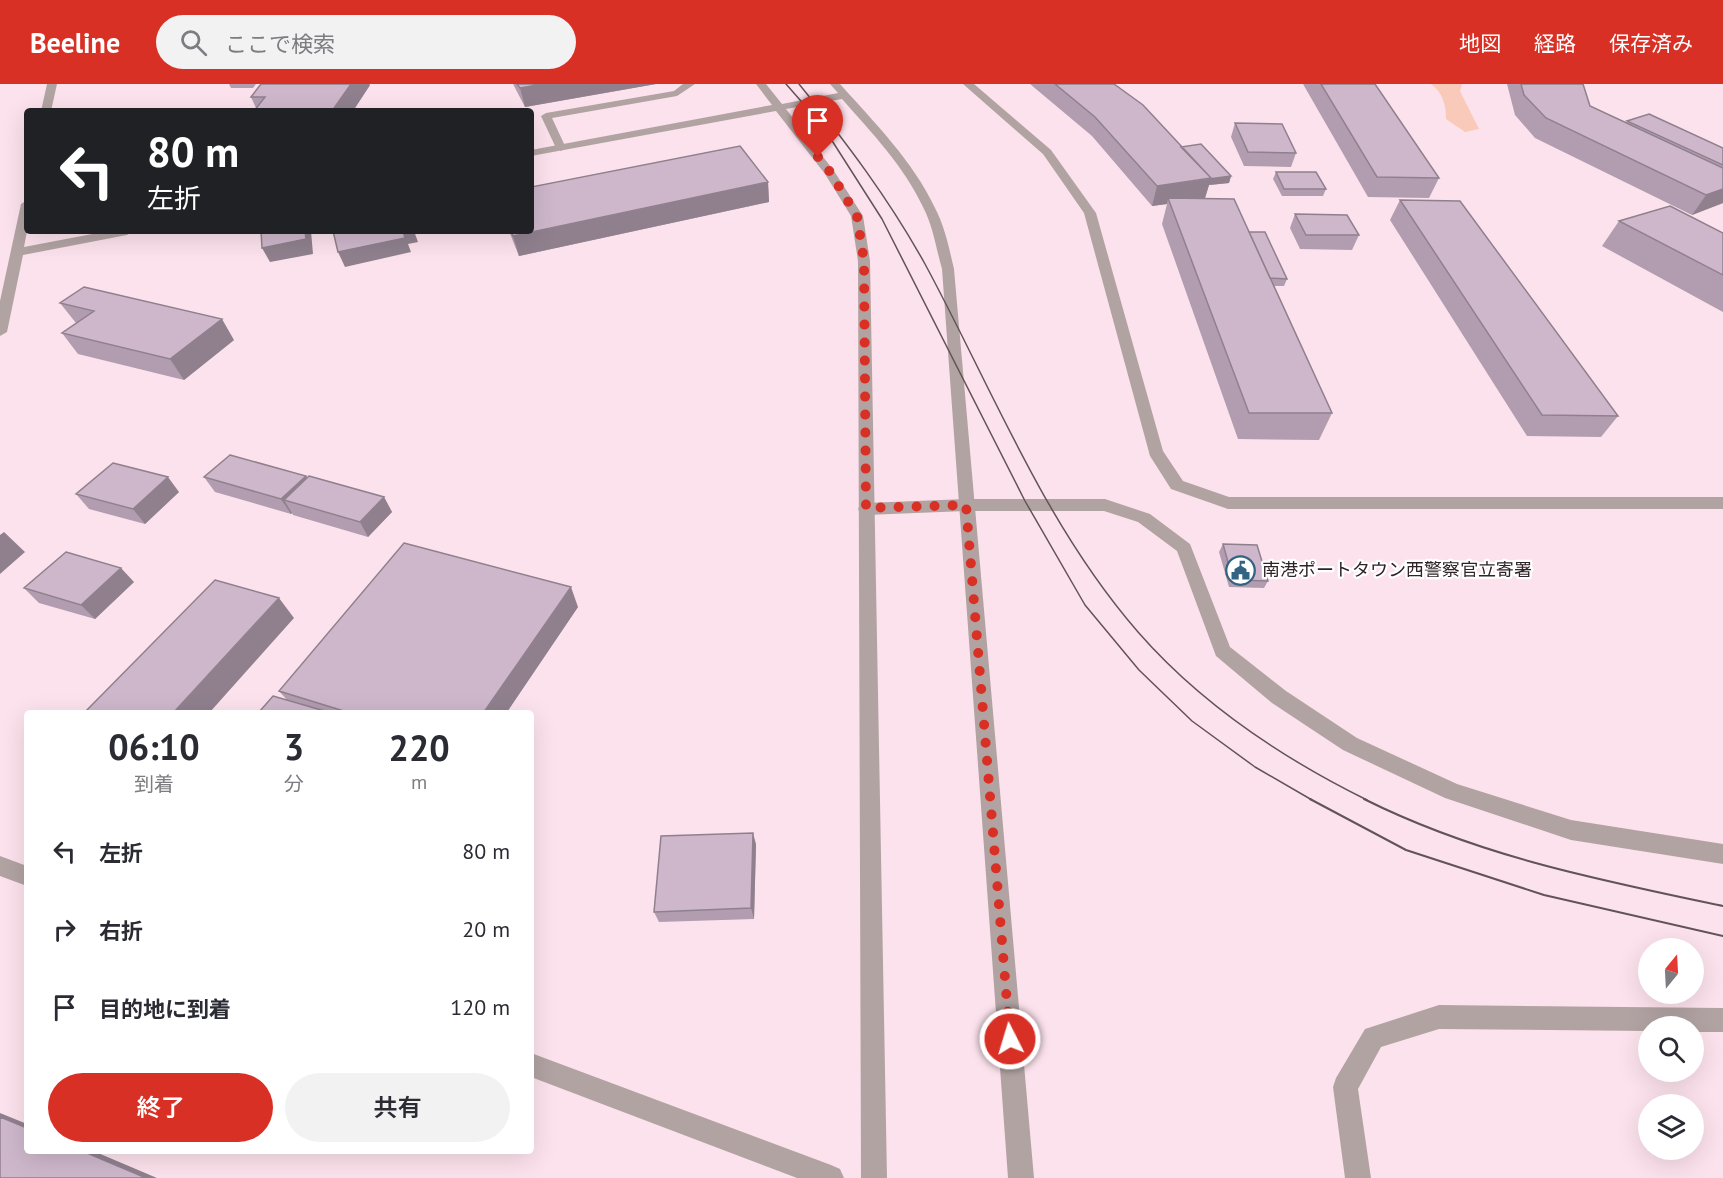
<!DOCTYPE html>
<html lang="ja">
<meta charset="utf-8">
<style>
:root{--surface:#fff;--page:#f2f2f3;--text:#2b2b33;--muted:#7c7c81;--accent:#d93025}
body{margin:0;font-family:"PT Sans","Noto Sans JP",sans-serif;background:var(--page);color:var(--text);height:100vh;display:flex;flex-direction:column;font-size:22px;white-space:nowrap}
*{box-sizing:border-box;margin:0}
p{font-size:20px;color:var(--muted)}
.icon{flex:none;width:33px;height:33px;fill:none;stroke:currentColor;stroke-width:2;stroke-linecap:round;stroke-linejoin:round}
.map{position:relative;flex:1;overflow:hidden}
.drawer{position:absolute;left:24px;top:626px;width:510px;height:444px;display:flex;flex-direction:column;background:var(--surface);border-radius:6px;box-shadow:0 6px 24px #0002}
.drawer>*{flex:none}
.top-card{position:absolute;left:24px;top:24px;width:510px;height:126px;border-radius:6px;box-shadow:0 6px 24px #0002;background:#202124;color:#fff;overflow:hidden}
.needle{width:39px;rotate:18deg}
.fabs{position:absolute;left:1638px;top:854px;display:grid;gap:12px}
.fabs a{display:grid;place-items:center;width:66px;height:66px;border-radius:50%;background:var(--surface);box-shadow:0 6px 24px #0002;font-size:30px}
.pin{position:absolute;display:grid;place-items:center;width:51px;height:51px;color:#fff;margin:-62px -26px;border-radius:50% 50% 50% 0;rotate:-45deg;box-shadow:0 0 6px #0007}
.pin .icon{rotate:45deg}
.me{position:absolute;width:66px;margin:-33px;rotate:355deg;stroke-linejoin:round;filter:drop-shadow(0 0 4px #0008)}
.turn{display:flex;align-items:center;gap:21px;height:126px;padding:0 24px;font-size:27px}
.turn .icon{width:78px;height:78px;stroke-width:2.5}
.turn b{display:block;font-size:42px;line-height:51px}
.eta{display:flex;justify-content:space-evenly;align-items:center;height:102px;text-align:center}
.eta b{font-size:36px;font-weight:600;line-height:42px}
.primary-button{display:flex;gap:12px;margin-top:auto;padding:12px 24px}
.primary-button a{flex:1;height:69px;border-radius:36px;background:var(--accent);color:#fff;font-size:24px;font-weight:600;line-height:69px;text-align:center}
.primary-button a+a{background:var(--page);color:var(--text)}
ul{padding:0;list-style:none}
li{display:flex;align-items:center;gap:18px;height:78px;padding:0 24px}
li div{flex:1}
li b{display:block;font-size:22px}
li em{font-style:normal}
header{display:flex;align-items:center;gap:36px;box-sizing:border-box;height:84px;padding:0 30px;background:var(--accent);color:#fff}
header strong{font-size:28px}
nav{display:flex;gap:33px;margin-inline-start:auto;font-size:21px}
.search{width:420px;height:54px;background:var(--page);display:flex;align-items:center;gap:15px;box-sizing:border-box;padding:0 21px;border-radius:33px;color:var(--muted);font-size:22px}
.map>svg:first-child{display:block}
</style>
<header>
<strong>Beeline</strong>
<div class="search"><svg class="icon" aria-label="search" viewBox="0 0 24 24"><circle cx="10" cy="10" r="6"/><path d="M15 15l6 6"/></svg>ここで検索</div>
<nav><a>地図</a><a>経路</a><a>保存済み</a></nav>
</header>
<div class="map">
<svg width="1723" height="1094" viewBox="0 0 1723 1094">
<rect width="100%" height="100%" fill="#fce2ec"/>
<path fill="#f9caba" d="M1431,0H1462L1460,7L1479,45L1465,48L1446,35C1446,21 1443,9 1431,0Z"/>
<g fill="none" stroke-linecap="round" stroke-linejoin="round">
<path fill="#b2a3a3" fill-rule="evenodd" d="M683,0H695L677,12L552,34L566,64L561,67L556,64L541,32L546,29L674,7Z
M966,415H1105L1150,430L1190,460L1230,563L1286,607L1357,654L1457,700L1571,736L1723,760V780L1571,756L1445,714L1343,666L1272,619L1216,572L1177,467L1138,438L1104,427H966L866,431L860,429L858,425L860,421L866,419Z"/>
<path fill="#b2a3a3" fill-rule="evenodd" d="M47,0H57L51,27H41Z
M756,0H766L782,20L838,9L830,0H840C874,38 913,77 935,124C945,143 949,164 954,185L1034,1094H1008L942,185C936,164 933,142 923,123C904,82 871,48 842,15L786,25L834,87L863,132L870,177L887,1094H861L858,177L851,132L825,90L776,27L531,72V66L772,21Z
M963,0H974L1051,66L1096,129L1163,367L1183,397L1229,413H1723V425H1228L1171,405L1150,372L1084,129L1043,70Z
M27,116V147L24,163L108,147H133L127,151L23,171L7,248L0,252V217L21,120Z
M0,772L27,782V802L0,792Z
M1439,921L1723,924V948H1694V942H1648V947L1439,945L1381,963L1358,1005L1371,1094H1345L1333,1003L1336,994L1365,945Z
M531,969L831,1081L840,1085L844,1094H797L531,993Z"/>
<path stroke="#625359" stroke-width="1.5" d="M786,0L822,41L882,135L1025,417L1085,521L1139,586L1192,637L1255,683L1312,716
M799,0C846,58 889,115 925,180C992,304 1044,440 1138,548C1200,619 1282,674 1367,716"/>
<path stroke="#625359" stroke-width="2" d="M1310,715L1406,766L1544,811L1723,852
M1364,715C1478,772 1599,796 1723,822"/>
</g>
<path fill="#b19daf" d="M229,0H256L253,4H231Z
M261,0H369L370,1L353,27H254L256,24L251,13Z
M513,0H656L525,23Z
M1030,0H1114L1181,63L1231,92L1229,99L1209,101L1205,114L1249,148L1287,195L1284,202H1274L1332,329L1319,356L1238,355L1162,140L1167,120L1152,122L1092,52Z
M1303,0H1375L1439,94L1429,114L1368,113Z
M1507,0H1583L1590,22L1626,38L1627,37L1723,64V119L1692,131L1535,54L1515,31Z
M1235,39L1296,69L1291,83L1244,82L1231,53Z
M1276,88L1326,105L1323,112H1282L1273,95Z
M768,98L769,118L519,172L509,147H531Z
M1400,116L1618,332L1601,353L1527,352L1390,136Z
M1295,130L1359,151L1352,166L1300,165L1290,144Z
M1619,137L1723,149V228L1602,162Z
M60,219L234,256L184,296L78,270L62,249L76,239Z
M204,393L307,394L384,413L392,428L368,453L293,431L292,429L291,430L215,408Z
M179,408L145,440L89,425L76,410Z
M1223,460L1268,497L1264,504L1229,503L1219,468Z
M134,498L95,535L39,519L24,504Z
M578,523L507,628H259L287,616L279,607Z
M756,760L754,835L659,838L654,828Z"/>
<path fill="#90808e" d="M351,0H369L370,1L353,27H332Z
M543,0H656L525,23L520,4Z
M1231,92L1229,99L1209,101L1205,114H1168L1167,120L1152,122L1157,102Z
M768,98L769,118L519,172L513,152Z
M1723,105V119L1692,131L1706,111Z
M305,147H311L313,170L270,178L262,164Z
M403,147H414L418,158L408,160L411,168L345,183L338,168Z
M222,235L234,256L184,296L170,275Z
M306,392L315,406L284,416L292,429L291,430L281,415Z
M168,393L179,408L145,440L133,425Z
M384,413L392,428L368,453L360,438Z
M4,448L25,468L0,490V451Z
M121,484L134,498L95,535L81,521Z
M571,503L578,523L507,628H484Z
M279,514L294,534L210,628H174Z
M753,749L756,760L754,835L751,824Z
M0,1029L27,1040V1044L0,1033Z
M80,1066H91L157,1094H146Z"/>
<path fill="#ceb7cb" stroke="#90808e" stroke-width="1.5" d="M261,0H351L332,27H254L265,13H251Z
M517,0H543L520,4Z
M1055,0H1114L1143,21L1211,94L1157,102L1095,33Z
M1321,0H1375L1439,94L1377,93Z
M1521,0H1583L1590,22L1723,84V105L1706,111L1546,34L1524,11Z
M1649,30L1723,64V81L1627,37Z
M1235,39L1282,40L1296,69L1248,68Z
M1201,60L1231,92L1209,95L1211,94L1181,63Z
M740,62L768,98L513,152L511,147H531V103Z
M1276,88H1316L1326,105H1284Z
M1168,114L1234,115L1332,329H1249Z
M1400,116L1460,117L1618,332L1542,331Z
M1670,122L1723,149V191L1619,137Z
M1295,130L1347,131L1359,151H1306Z
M261,147H305L306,155L262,164Z
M333,147H403L405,154L338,168Z
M1249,148H1265L1287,195L1270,194Z
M84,203L222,235L170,275L62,249L94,227L60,219Z
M230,371L306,392L281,415L204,393Z
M113,379L168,393L133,425L76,410Z
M309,392L384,413L360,438L284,416Z
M404,459L571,503L484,628H347L279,607Z
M1223,460L1257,461L1268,497L1233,496Z
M66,468L121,484L81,521L24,504Z
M215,496L279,514L174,628H85Z
M273,612L328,628H259Z
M753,749L751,824L654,828L661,752Z
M0,1033L27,1044V1066H80L146,1094H0Z"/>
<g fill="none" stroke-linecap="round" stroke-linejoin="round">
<path stroke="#d93025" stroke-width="10" stroke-dasharray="0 18" d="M818,73L830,88L857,132L864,177L866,424L966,421L1010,955"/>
</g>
<defs>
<symbol id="civic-ring" viewBox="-11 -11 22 22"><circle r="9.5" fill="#fff" stroke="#336382" stroke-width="1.5"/><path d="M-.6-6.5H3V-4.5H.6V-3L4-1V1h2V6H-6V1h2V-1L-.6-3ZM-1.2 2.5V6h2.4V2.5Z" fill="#336382"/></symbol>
</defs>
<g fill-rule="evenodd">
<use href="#civic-ring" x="1224" y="470" width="33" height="33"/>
</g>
<g text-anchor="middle" stroke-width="4.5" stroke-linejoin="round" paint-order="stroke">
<g font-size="18" fill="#2f2328" stroke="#fff" text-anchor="start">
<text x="1262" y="492">南港ポートタウン西警察官立寄署</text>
</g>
</g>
</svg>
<div class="fabs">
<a><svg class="needle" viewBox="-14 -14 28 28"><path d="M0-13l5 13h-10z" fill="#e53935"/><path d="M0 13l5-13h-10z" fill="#7c7c81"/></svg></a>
<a><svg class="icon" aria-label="search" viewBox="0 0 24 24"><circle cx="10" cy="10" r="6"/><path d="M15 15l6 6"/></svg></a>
<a><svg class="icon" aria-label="layers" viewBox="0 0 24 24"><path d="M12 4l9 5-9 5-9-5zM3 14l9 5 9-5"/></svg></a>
</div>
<div class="pin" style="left:818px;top:73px;background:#d93025"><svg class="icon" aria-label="arrive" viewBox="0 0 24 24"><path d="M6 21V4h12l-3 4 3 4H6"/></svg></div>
<svg class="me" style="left:1010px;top:955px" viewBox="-20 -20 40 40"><circle r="17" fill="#d93025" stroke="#fff" stroke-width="3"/><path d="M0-11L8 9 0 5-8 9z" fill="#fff"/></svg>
<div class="top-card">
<div class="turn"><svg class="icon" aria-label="left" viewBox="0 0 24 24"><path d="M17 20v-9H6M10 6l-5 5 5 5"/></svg><div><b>80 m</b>左折</div></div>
</div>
<section class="drawer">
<div class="eta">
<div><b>06:10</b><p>到着</p></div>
<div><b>3</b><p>分</p></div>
<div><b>220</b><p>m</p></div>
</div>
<ul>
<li><svg class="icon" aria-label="left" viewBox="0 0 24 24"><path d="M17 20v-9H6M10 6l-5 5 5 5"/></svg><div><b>左折</b></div><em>80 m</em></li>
<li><svg class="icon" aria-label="right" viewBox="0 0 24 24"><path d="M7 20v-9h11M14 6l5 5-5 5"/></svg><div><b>右折</b></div><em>20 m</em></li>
<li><svg class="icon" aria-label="arrive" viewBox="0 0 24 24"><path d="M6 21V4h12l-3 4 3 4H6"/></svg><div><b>目的地に到着</b></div><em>120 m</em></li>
</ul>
<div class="primary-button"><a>終了</a><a>共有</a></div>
</section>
</div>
